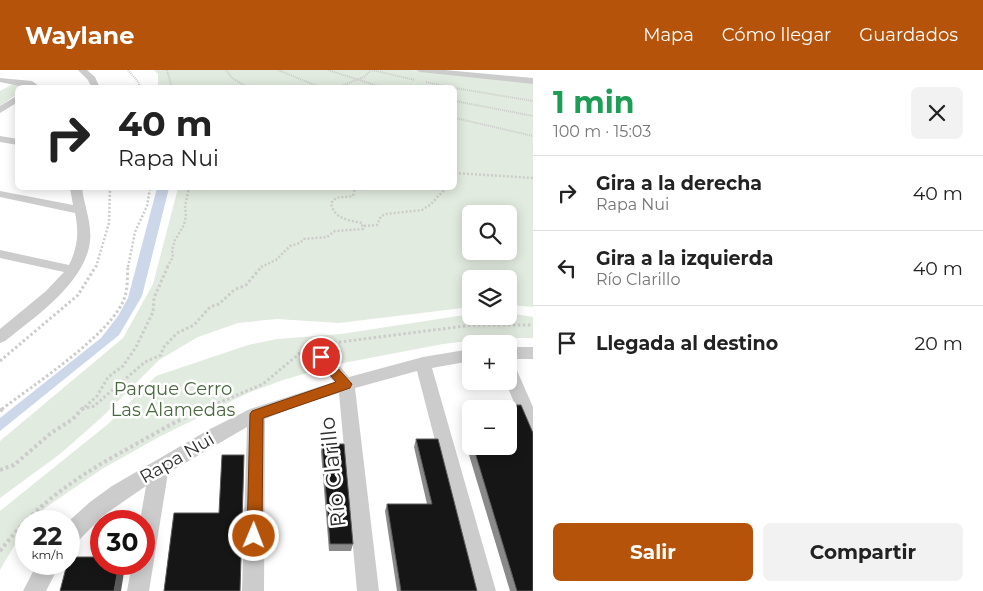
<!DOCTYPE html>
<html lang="es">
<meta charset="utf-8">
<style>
:root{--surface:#fff;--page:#f2f2f2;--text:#222;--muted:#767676;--line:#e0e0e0;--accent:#b45309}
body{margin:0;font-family:Montserrat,sans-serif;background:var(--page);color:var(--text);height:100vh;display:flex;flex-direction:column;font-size:19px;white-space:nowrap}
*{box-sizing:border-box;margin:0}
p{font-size:16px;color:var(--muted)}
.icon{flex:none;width:28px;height:28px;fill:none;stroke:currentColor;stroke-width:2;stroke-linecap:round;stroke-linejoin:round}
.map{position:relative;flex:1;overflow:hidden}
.sheet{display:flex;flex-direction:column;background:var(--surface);width:450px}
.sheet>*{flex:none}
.hud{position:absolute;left:15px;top:15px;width:442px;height:105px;border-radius:8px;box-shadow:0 2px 12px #0003;background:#fff;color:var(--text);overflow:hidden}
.controls{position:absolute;left:462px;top:135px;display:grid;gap:10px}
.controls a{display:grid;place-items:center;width:55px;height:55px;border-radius:8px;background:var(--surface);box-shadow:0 2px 12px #0003;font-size:25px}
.speed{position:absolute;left:15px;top:440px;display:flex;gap:10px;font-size:25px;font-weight:700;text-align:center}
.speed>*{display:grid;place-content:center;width:65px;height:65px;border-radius:50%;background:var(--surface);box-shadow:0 2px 12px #0003;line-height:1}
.speed small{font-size:12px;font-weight:400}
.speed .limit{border:8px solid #d22;background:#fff;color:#111}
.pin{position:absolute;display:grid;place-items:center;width:42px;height:42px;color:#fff;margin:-21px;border:2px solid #fff;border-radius:50%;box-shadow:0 1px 5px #0007}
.me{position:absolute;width:55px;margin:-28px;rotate:1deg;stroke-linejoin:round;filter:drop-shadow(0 0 4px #0008)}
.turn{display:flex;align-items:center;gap:18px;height:105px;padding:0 20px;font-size:22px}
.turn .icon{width:65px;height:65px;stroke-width:2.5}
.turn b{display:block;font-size:35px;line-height:42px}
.round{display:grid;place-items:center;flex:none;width:52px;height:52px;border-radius:8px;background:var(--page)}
.overview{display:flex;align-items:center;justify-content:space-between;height:85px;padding:0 20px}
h1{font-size:30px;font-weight:700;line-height:38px;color:#1e9e55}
.action{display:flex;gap:10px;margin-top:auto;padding:10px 20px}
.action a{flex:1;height:58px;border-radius:8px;background:var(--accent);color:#fff;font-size:20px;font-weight:700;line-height:58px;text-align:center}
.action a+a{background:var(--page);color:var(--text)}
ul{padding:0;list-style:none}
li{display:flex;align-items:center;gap:15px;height:75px;padding:0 20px;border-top:1px solid var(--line)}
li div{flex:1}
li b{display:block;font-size:19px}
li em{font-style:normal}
header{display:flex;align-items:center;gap:30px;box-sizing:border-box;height:70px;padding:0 25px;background:var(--accent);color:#fff}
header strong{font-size:24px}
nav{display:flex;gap:28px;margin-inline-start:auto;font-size:18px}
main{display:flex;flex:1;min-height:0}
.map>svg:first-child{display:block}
</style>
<header>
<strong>Waylane</strong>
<nav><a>Mapa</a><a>Cómo llegar</a><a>Guardados</a></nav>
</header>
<main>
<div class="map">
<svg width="533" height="521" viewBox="0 0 533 521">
<rect width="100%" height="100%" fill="#fff"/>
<path fill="#e2ebdf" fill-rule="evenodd" d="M154,0H412L533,13V237L509,235V209H471V237L339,253L277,249L238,253L198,267L159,290L101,348L60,384L0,428V371L123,268L153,214L178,118H455V18L158,17V4ZM471,144H509V181H471Z
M13,14L28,17L18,18L17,24L0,36V21Z
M509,243L533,247V268H493L443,274L338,294L283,310L248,323L159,367L102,399L45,438L34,451H26V460L17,471L0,500V441L108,354L156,306L248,275L277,269L341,264L471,244V246H509Z"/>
<path fill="#ccd7ea" d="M157,118H169L142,226L119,265L0,361V348L101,268L118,246L128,228Z"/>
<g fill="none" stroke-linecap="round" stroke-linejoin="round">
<path stroke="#ccc" stroke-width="2" stroke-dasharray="1 1" stroke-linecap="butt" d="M128,0L139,13V18
M167,0L172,18
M226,0L232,8L249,18
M278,0L322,18
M328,0L384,18
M372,0L415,10
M426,12L454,18
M336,18L364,7L371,0
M455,18L533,31
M455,31L533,46
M455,48L533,66"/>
<path stroke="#ccc" stroke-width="2.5" stroke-dasharray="2 2" stroke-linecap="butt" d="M455,103L533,108
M364,156L377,155L381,146L386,144L422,140L431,134L446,118
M96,197L109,153L110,118
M128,197L135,162L147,136L150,118
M167,197L173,187L172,180L175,170L184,155L186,146L185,136L189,118
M261,197L276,190L290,176L300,173L304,169L327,167L335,161L363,159L362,153C348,150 334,149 331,133L336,128L353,126L355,118"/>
<path stroke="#ccc" stroke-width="3" stroke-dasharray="2.5 2.5" stroke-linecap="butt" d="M324,274L473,255H533
M0,291L78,225L96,196
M85,337L97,326L108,307L123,296L136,277L153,242L154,228L168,196
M2,339C32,316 116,261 125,226C128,217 127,206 128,196
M82,339L94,336L145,292L161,285L163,278L177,263L194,255L210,237L219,234L234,220L246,215L262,196
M204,339L263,314L300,283L311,277"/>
<path stroke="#ccc" stroke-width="4" stroke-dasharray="3 3" stroke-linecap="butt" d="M0,341L4,338
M0,400L14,395L51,363L73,349L82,339L86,338
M0,481C39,430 83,403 138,373C161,360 183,347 207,338"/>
<path fill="#ccc" fill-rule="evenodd" d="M78,0H87L95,7L100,18H92L88,10Z
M416,0H445L533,8V14L420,2Z
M0,8L32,11L39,16L30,18L0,12Z
M18,25V32L0,43V36Z
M0,66L18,69V75L0,72Z
M70,118H82C84,135 92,153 90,171C86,212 35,247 5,271L0,273V259L46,221L64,202L0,188V180L69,195C78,177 79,162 75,143L0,127V121L73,135Z
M509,277H533V289H509Z
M471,279V291L432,298L496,521H474L417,301L355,318L379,521H357L339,323L299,335L265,349L264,521H242L247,357L168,403L149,521H127L132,494H144V451H140L146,416L104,445L76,473L69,476V451L90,432L112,416L210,359L250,339L334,312L313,287L315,283C329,279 341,298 349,307L423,287Z
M509,294L515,296L533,337V365L527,363L505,311H509Z
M37,494H60L46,521H23Z"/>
</g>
<path fill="#8a8a8a" d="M501,335H521L533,521H510L466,375L470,367H471V376H509V339H499Z
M416,369L477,521H397L385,441L387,434H427L414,377Z
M322,374L353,474L351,481H329L321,382Z"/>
<path fill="#5c5c5c" d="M244,385V393L240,521Z
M119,494H124L125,496L121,521H114Z"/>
<path fill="#161616" stroke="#5c5c5c" d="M501,335H521L533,363V521H517L473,376H509V367H512L509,356V339H502Z
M416,369H438L477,521H401L387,434H432Z
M322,374H344L353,474H330Z
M222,385H244L240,521H164L174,443H219Z
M69,487H101V494H119L114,521H60L67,494H69Z"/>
<path fill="#b45309" stroke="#753606" d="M321,283L325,284L352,314L350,318L263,348L262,466L260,471L254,474L249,471L247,466L250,344L252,341L336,312L315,287Z"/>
<g text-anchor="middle" stroke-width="5" stroke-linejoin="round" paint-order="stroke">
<g font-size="18" fill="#496840" stroke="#fff">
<text x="173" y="325">Parque Cerro<tspan x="173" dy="21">Las Alamedas</tspan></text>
</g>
<g font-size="18" fill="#2f2f2f" stroke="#fff">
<text transform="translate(177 388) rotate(-30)" y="6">Rapa Nui</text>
</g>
<g font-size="21" fill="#2f2f2f" stroke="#fff">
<text transform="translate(333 402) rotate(-96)" y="7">Río Clarillo</text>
</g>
</g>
</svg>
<div class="controls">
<a><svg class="icon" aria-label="search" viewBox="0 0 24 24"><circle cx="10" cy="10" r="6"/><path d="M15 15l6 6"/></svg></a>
<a><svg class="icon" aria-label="layers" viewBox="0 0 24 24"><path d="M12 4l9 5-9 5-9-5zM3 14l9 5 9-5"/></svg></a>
<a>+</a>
<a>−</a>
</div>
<div class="speed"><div>22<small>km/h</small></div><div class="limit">30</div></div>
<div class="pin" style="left:321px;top:287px;background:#d93025"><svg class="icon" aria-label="arrive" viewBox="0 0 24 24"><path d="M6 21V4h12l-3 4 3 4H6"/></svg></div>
<svg class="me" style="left:254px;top:466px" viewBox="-20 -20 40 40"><circle r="17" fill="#b45309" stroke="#fff" stroke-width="3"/><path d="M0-11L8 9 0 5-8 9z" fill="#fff"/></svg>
<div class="hud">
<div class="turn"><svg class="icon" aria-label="right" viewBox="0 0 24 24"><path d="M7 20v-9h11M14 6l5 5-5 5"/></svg><div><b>40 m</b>Rapa Nui</div></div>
</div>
</div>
<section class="sheet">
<div class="overview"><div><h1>1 min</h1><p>100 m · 15:03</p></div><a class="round"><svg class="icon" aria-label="close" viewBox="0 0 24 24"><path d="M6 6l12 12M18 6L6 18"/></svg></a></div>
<ul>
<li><svg class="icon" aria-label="right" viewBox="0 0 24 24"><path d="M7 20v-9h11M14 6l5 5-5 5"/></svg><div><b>Gira a la derecha</b><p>Rapa Nui</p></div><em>40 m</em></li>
<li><svg class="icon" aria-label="left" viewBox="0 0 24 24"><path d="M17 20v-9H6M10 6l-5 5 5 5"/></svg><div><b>Gira a la izquierda</b><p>Río Clarillo</p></div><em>40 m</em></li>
<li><svg class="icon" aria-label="arrive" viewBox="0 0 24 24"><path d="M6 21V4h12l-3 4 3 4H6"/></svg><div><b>Llegada al destino</b></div><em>20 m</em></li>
</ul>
<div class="action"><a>Salir</a><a>Compartir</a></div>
</section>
</main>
